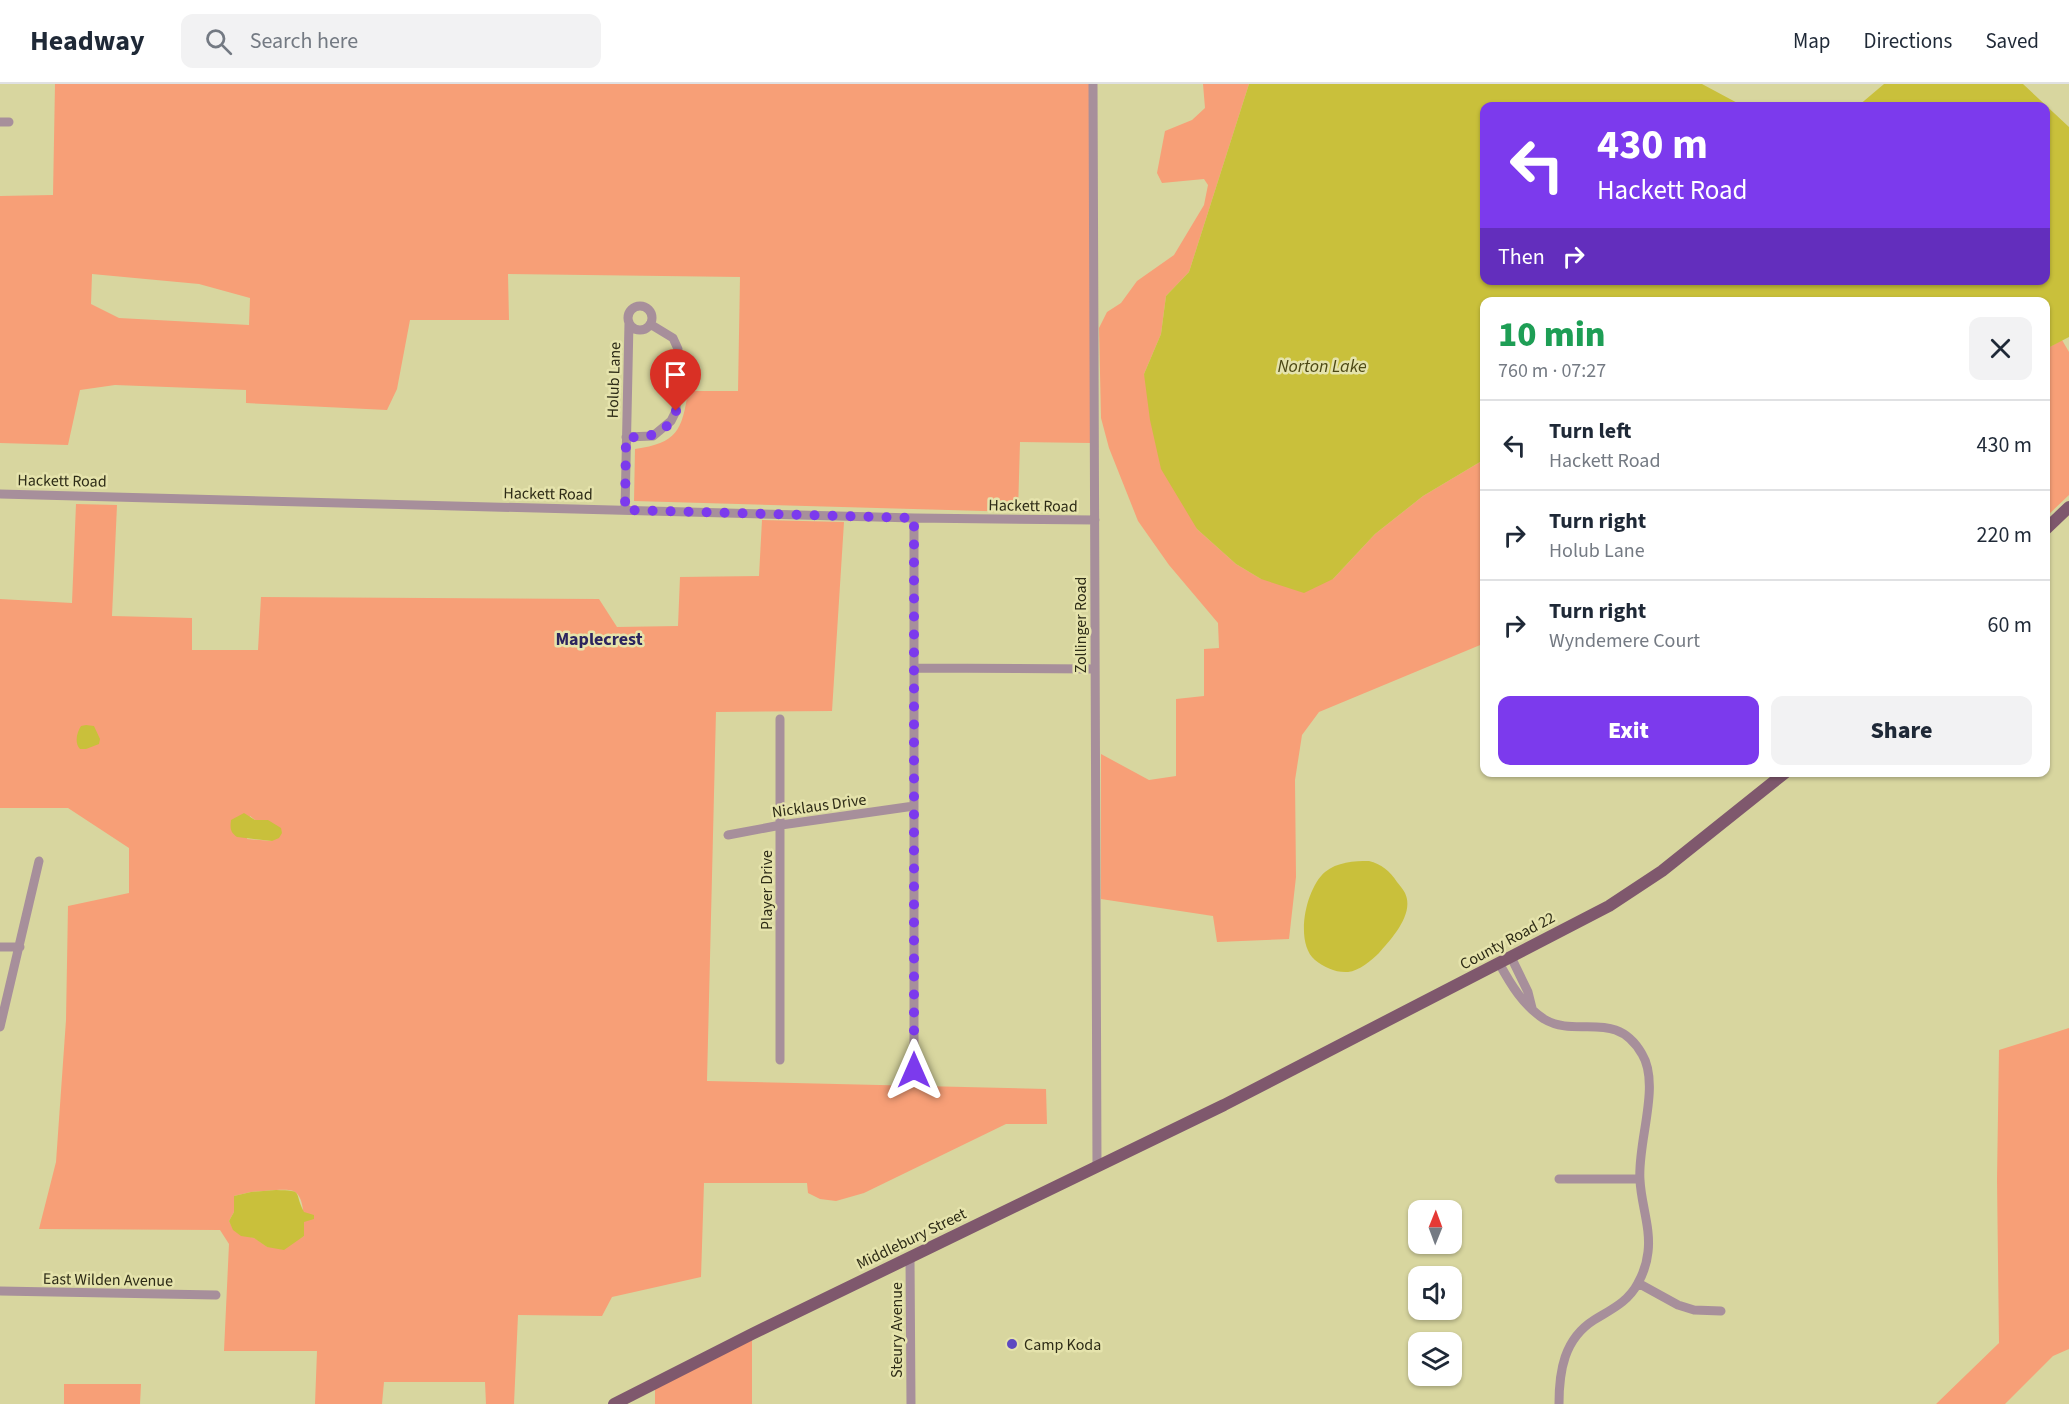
<!DOCTYPE html>
<meta charset="utf-8">
<style>
:root{--surface:#fff;--page:#f2f2f3;--text:#1f2937;--muted:#747a83;--line:#e0e1e3;--accent:#7c3aed}
body{margin:0;font-family:"Source Sans 3",sans-serif;background:var(--page);color:var(--text);height:100vh;display:flex;flex-direction:column;font-size:22px;white-space:nowrap}
*{box-sizing:border-box;margin:0}
p{font-size:20px;color:var(--muted)}
.icon{flex:none;width:33px;height:33px;fill:none;stroke:currentColor;stroke-width:2;stroke-linecap:round;stroke-linejoin:round}
.map{position:relative;flex:1;overflow:hidden}
.sheet{position:absolute;left:1480px;top:213px;width:570px;height:480px;display:flex;flex-direction:column;background:var(--surface);border-radius:12px;box-shadow:0 2px 4px #0004}
.sheet>*{flex:none}
.guide{position:absolute;left:1480px;top:18px;width:570px;height:183px;border-radius:12px;box-shadow:0 2px 4px #0004;background:#7c3aed;color:#fff;overflow:hidden}
.needle{width:39px;rotate:1deg}
.tools{position:absolute;left:1408px;top:1116px;display:grid;gap:12px}
.tools a{display:grid;place-items:center;width:54px;height:54px;border-radius:12px;background:var(--surface);box-shadow:0 2px 4px #0004;font-size:30px}
.pin{position:absolute;display:grid;place-items:center;width:51px;height:51px;color:#fff;margin:-62px -26px;border-radius:50% 50% 50% 0;rotate:-45deg;box-shadow:0 0 6px #0007}
.pin .icon{rotate:45deg}
.me{position:absolute;width:66px;margin:-33px;rotate:0deg;stroke-linejoin:round;filter:drop-shadow(0 0 4px #0008)}
.turn{display:flex;align-items:center;gap:21px;height:126px;padding:0 18px;font-size:27px}
.turn .icon{width:78px;height:78px;stroke-width:2.5}
.turn b{display:block;font-size:42px;line-height:51px}
.then{display:flex;align-items:center;height:57px;padding:0 18px;background:#0003;gap:12px;font-size:22px}
.round{display:grid;place-items:center;flex:none;width:63px;height:63px;border-radius:12px;background:var(--page)}
.overview{display:flex;align-items:center;justify-content:space-between;height:102px;padding:0 18px}
h1{font-size:36px;font-weight:800;line-height:45px;color:#1e9e55}
.primary-button{display:flex;gap:12px;margin-top:auto;padding:12px 18px}
.primary-button a{flex:1;height:69px;border-radius:12px;background:var(--accent);color:#fff;font-size:24px;font-weight:800;line-height:69px;text-align:center}
.primary-button a+a{background:var(--page);color:var(--text)}
ul{padding:0;list-style:none}
li{display:flex;align-items:center;gap:18px;height:90px;padding:0 18px;border-top:2px solid var(--line)}
li div{flex:1}
li b{display:block;font-size:22px}
li em{font-style:normal}
header{display:flex;align-items:center;gap:36px;box-sizing:border-box;height:84px;padding:0 30px;background:var(--surface);border-bottom:2px solid var(--line)}
header strong{font-size:28px}
nav{display:flex;gap:33px;margin-inline-start:auto;font-size:21px}
.search{width:420px;height:54px;background:var(--page);display:flex;align-items:center;gap:15px;box-sizing:border-box;padding:0 21px;border-radius:12px;color:var(--muted);font-size:22px}
.map>svg:first-child{display:block}
</style>
<header>
<strong>Headway</strong>
<div class="search"><svg class="icon" aria-label="search" viewBox="0 0 24 24"><circle cx="10" cy="10" r="6"/><path d="M15 15l6 6"/></svg>Search here</div>
<nav><a>Map</a><a>Directions</a><a>Saved</a></nav>
</header>
<div class="map">
<svg width="2069" height="1320" viewBox="0 0 2069 1320">
<rect width="100%" height="100%" fill="#d8d69f"/>
<path fill="#f79f77" fill-rule="evenodd" d="M55,0H1093L1090,359L1020,358L1018,428L634,417L635,365C677,359 682,347 688,307H738L740,193L508,190L509,236H410L397,305L387,326L246,319V306L115,301L80,306L68,361L0,359V112L53,111ZM92,190L199,200L250,214L249,241L119,234L91,220Z
M1203,0H1249L1189,188L1166,212L1161,250L1144,290L1197,445L1236,480L1261,495H1333L1375,450L1423,412L1485,375V559L1319,628L1302,651L1295,696L1296,793L1289,855L1217,858L1213,832L1101,815V670L1149,696L1176,692V615L1204,612V565L1219,564L1218,539L1169,481L1138,437L1109,364L1101,334L1099,244L1107,228L1121,219L1137,197L1174,171L1204,121L1208,101L1204,95L1162,99L1157,89L1165,47L1192,36L1205,24Z
M2062,256L2069,268V411L2046,433V265Z
M76,420L117,421L112,532L192,534V566H258L261,513L599,515L617,543L678,542L680,493L759,492L762,436L844,438L832,627L716,628L707,997L1046,1005L1047,1040H1006L864,1109L836,1117L820,1115L808,1109L807,1099H704L701,1193L612,1213L602,1232L518,1231L514,1320H486L485,1298H384L382,1320H315L317,1267H224L229,1160L220,1146L39,1145L56,1078L66,936L68,822L129,809V764L68,724H0V515L72,519ZM250,732L255,736H268L272,757L247,755ZM276,1106C282,1106 290,1105 295,1108C306,1115 303,1141 304,1152L291,1159L267,1163C263,1160 258,1156 254,1154C240,1149 236,1152 229,1137L234,1128V1112L251,1108Z
M2069,944V1265L2053,1272L2005,1320H1936L1999,1259L1997,1095L1999,966Z
M752,1250V1320H655V1299Z
M64,1300H141L140,1320H64Z"/>
<path fill="#c9c03b" d="M1249,0H1702L1743,22H1485V196H2046V22H1858L1884,0H2023L2069,43V253L2046,265V218H1485V375L1423,412L1375,450L1333,495L1304,509L1261,495L1236,480L1197,445L1161,385L1150,336L1144,290L1161,250L1166,212L1189,188Z
M86,641L94,642L100,655L99,660L86,665H80C74,659 77,648 81,642Z
M244,729L255,736H268L281,744L282,749L279,754L272,757L237,753C230,748 230,744 231,736Z
M1369,777C1381,780 1390,787 1397,798C1400,802 1403,805 1405,809C1415,830 1391,855 1379,869C1372,876 1359,887 1348,888C1336,889 1324,883 1315,876C1294,858 1306,804 1325,788C1337,778 1354,777 1369,777Z
M276,1106C305,1107 293,1107 304,1128L314,1131V1135L304,1138V1152L284,1166L267,1163L254,1154L241,1152L233,1146L229,1137L234,1128V1112L251,1108Z"/>
<g fill="none" stroke-linecap="round" stroke-linejoin="round">
<path stroke="#a78f9b" stroke-width="9" d="M1093,0L1097,1082
M0,38H9
M628 234a12 12 0 1 1 24 0a12 12 0 1 1-24 0Z
M626,353L653,352L671,337L676,327L678,265L673,254L650,240
M0,410L914,434L1095,436
M625,426L629,238
M914,434V985
M915,584L1095,585
M780,635V976
M728,751L781,741L914,722
M0,863H20
M1511,873L1528,908L1532,924
M1499,879C1511,901 1523,921 1544,935C1577,955 1616,924 1642,970C1661,1001 1637,1059 1640,1096C1641,1120 1651,1144 1648,1168C1647,1178 1643,1190 1638,1199C1628,1218 1612,1225 1594,1236C1564,1255 1559,1287 1559,1320
M0,943L39,777
M1559,1095H1639
M910,1173L911,1320
M1638,1199L1678,1221L1694,1226L1721,1227
M0,1207L216,1211"/>
<path stroke="#7f586d" stroke-width="12" d="M2046,445L2069,423
M614,1320L752,1250L1224,1021L1609,822L1662,787L1786,688"/>
</g>
<g fill="none" stroke-linecap="round" stroke-linejoin="round">
<path stroke="#7c3aed" stroke-width="10" stroke-dasharray="0 18" d="M676,327C667,351 649,354 626,353L625,426L914,434V986"/>
</g>
<circle fill="#5d49c1" stroke="#e5e3ac" stroke-width="2" cx="1012" cy="1260" r="6"/>
<g text-anchor="middle" stroke-width="5" stroke-linejoin="round" paint-order="stroke">
<g font-size="16" fill="#2d2b16" stroke="#e5e3ac">
<text transform="translate(613 296) rotate(-88)" y="6">Holub Lane</text>
<text transform="translate(62 396) rotate(1)" y="6">Hackett Road</text>
<text transform="translate(548 409) rotate(1)" y="6">Hackett Road</text>
<text transform="translate(1033 421) rotate(1)" y="6">Hackett Road</text>
<text transform="translate(1080 541) rotate(-90)" y="6">Zollinger Road</text>
<text transform="translate(819 721) rotate(-8)" y="6">Nicklaus Drive</text>
<text transform="translate(766 806) rotate(-90)" y="6">Player Drive</text>
<text transform="translate(1507 856) rotate(-28)" y="6">County Road 22</text>
<text transform="translate(911 1154) rotate(-26)" y="6">Middlebury Street</text>
<text transform="translate(108 1195) rotate(1)" y="6">East Wilden Avenue</text>
<text transform="translate(896 1246) rotate(-90)" y="6">Steury Avenue</text>
</g>
<g font-size="16" fill="#2d2b16" stroke="#e5e3ac" text-anchor="start">
<text x="1024" y="1266">Camp Koda</text>
</g>
<g font-size="18" font-style="italic" fill="#4c4814" stroke="#e5e3ac">
<text x="1322" y="288">Norton Lake</text>
</g>
<g font-size="18" font-weight="bold" fill="#2c245e" stroke="#e5e3ac">
<text x="599" y="561">Maplecrest</text>
</g>
</g>
</svg>
<div class="tools">
<a><svg class="needle" viewBox="-14 -14 28 28"><path d="M0-13l5 13h-10z" fill="#e53935"/><path d="M0 13l5-13h-10z" fill="#747a83"/></svg></a>
<a><svg class="icon" aria-label="sound" viewBox="0 0 24 24"><path d="M4 9h4l5-4v14l-5-4H4zM17 9q2 3 0 6"/></svg></a>
<a><svg class="icon" aria-label="layers" viewBox="0 0 24 24"><path d="M12 4l9 5-9 5-9-5zM3 14l9 5 9-5"/></svg></a>
</div>
<div class="pin" style="left:676px;top:327px;background:#d93025"><svg class="icon" aria-label="arrive" viewBox="0 0 24 24"><path d="M6 21V4h12l-3 4 3 4H6"/></svg></div>
<svg class="me" style="left:914px;top:986px" viewBox="-20 -20 40 40"><path d="M0-17L14 15 0 8-14 15z" fill="#7c3aed" stroke="#fff" stroke-width="4"/></svg>
<div class="guide">
<div class="turn"><svg class="icon" aria-label="left" viewBox="0 0 24 24"><path d="M17 20v-9H6M10 6l-5 5 5 5"/></svg><div><b>430 m</b>Hackett Road</div></div>
<div class="then">Then<svg class="icon" aria-label="right" viewBox="0 0 24 24"><path d="M7 20v-9h11M14 6l5 5-5 5"/></svg></div>
</div>
<section class="sheet">
<div class="overview"><div><h1>10 min</h1><p>760 m · 07:27</p></div><a class="round"><svg class="icon" aria-label="close" viewBox="0 0 24 24"><path d="M6 6l12 12M18 6L6 18"/></svg></a></div>
<ul>
<li><svg class="icon" aria-label="left" viewBox="0 0 24 24"><path d="M17 20v-9H6M10 6l-5 5 5 5"/></svg><div><b>Turn left</b><p>Hackett Road</p></div><em>430 m</em></li>
<li><svg class="icon" aria-label="right" viewBox="0 0 24 24"><path d="M7 20v-9h11M14 6l5 5-5 5"/></svg><div><b>Turn right</b><p>Holub Lane</p></div><em>220 m</em></li>
<li><svg class="icon" aria-label="right" viewBox="0 0 24 24"><path d="M7 20v-9h11M14 6l5 5-5 5"/></svg><div><b>Turn right</b><p>Wyndemere Court</p></div><em>60 m</em></li>
</ul>
<div class="primary-button"><a>Exit</a><a>Share</a></div>
</section>
</div>
